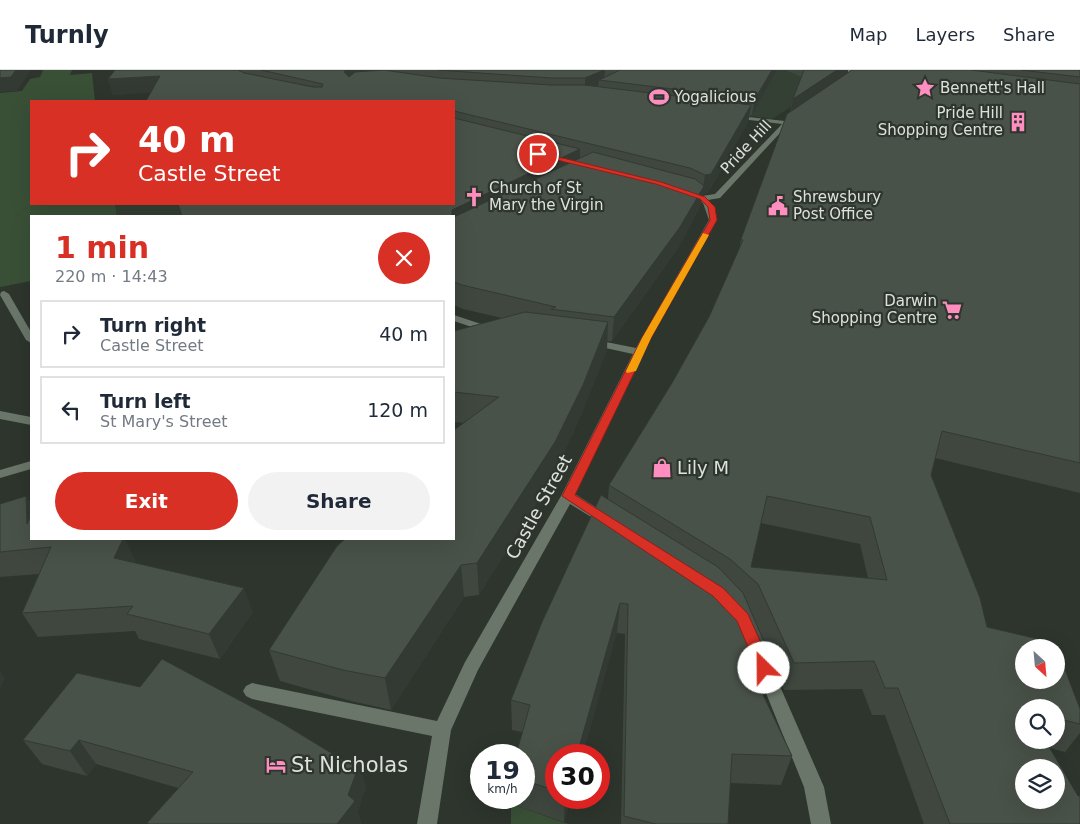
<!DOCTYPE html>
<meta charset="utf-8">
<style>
:root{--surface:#fff;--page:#f2f2f3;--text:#1f2937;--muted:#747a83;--line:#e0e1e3;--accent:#d93025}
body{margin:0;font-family:"DejaVu Sans",sans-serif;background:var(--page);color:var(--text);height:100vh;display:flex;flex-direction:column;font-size:19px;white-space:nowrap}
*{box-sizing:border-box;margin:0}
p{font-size:16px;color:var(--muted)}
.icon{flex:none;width:28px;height:28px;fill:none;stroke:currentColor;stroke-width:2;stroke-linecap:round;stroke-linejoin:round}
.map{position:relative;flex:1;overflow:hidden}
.sheet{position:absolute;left:30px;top:145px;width:425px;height:325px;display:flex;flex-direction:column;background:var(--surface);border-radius:0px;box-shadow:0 5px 20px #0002}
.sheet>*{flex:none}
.guide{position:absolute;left:30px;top:30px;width:425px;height:105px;border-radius:0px;box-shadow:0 5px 20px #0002;background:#d93025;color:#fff;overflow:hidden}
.needle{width:32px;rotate:154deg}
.fabs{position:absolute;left:1015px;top:569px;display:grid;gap:10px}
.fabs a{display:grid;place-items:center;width:50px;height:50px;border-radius:50%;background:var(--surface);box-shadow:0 5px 20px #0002;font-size:25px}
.speed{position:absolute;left:470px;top:674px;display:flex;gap:10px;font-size:25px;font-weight:700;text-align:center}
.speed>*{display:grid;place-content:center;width:65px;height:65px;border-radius:50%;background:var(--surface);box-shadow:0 5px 20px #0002;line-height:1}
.speed small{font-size:12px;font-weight:400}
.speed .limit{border:8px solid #d22;background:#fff;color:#111}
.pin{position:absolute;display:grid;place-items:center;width:42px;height:42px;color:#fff;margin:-21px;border:2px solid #fff;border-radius:50%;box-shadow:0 1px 5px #0007}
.me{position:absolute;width:55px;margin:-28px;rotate:337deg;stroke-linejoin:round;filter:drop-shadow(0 0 4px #0008)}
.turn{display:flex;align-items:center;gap:18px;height:105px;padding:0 25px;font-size:22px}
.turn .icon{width:65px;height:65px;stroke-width:2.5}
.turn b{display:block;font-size:35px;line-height:42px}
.round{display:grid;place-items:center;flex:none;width:52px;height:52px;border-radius:26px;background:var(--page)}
.headline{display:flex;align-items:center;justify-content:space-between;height:85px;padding:0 25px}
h1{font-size:30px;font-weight:700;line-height:38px;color:var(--accent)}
.cta{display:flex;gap:10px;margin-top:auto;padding:10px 25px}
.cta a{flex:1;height:58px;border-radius:30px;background:var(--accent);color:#fff;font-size:20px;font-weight:700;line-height:58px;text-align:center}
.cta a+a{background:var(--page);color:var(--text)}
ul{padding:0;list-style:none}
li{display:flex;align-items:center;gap:15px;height:68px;margin:0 10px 8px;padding:0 15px;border:2px solid var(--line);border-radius:0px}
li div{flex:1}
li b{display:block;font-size:19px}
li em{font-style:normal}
header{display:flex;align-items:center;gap:30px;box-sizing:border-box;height:70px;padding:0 25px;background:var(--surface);border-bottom:1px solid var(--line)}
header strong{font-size:24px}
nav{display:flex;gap:28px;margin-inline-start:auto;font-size:18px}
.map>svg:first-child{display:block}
</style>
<header>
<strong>Turnly</strong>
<nav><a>Map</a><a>Layers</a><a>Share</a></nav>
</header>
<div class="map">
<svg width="1080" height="754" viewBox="0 0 1080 754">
<rect width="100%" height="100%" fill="#2d352d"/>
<path fill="#334033" d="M559,0H783L832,5L794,35L772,49L714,41Z
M115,134H316L303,146H117Z"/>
<path fill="#395037" d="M43,0H72L70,5L92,3L95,31H31V134H115L117,146H31V211L0,217V23L22,21L30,9L40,7Z
M511,734L568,754H511Z"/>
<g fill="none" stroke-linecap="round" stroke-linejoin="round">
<path fill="#6a7669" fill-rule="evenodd" d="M818,0H858L840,4Z
M731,45L785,51L789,48L792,50L720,128L708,130L714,139L717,150L651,268L575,424L611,447L613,450L611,453H601L570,434L478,600L451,660L437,754H417L432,666L252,629L246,626L243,621L246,616L252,613L437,651L465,592L561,426L633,284L587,274L586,272L591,269L636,278L709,150L703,133L684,123L688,121L702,126L715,124L782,54L733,48Z
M4,221L9,224L31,262V273L26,270L0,225L1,222Z
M454,245L493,258L494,260L489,263L454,251Z
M0,341L31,347V355L0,349Z
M31,391V399L0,408V400Z
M761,584L767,586L769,591L824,717L831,754H811L804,717L753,591L755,586Z"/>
</g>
<path fill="#3f473f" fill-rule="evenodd" d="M115,0H777L752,45H750L748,52L708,123L703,124L701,135L678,178L612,271H607V280L581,345L555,403L479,525L464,527L391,640L351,631L280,611L269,580L454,469L464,353L454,352V261L502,248L463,239L454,235V146H182L178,134H454V31L151,22L113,25L108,9Z
M786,0H848L847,4L852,0H1080V423L935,388L931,405L987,557L1080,639V663L1065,682L1050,678L1080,754H924L885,645H872L862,619L784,620L772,591L763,620H761L792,686L781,715L730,713L728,754H621L625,564L617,563L556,685V728H571L564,752L511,734V728H524V685L522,662L512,660L511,630L608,429L609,415L672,313L709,247L739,181L741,169L790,42L793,29L801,7ZM761,453L860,474L868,508L751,497ZM1024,638H1056V670H1024Z
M26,426L31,434V469H125L135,491V493L253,542L220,589L139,569L135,561L38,567L22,543L39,504L0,507V434Z
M77,603L366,717L358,741L178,718L96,694L87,706L42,694L23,670Z"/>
<path fill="#333933" d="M16,0H31L17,21L0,22V8Z
M346,0H385L347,17L344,2Z
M605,0L604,10H599L598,17L585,23V8Z
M772,0H777L752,45L755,29Z
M837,0H848L847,6L790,46L793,29Z
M160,6L164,22L113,25L108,9Z
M751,35L748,52L708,123L703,124L701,135L678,178L612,271L614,247L703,117L705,105Z
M580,79V98L454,160V146H452V140Z
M608,252L607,280L581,345L555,403L479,525L477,493Z
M26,426L31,434V461L27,454Z
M108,469H125L135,491L127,512L114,488Z
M461,495L464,527L391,640L385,608Z
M244,518L253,542L220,589L209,564Z
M620,533L617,563L583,685H577Z
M0,601L5,608L0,620Z
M79,670L96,694L87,706L70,681Z
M360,693L366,717L358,741L362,754H337Z
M565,728H571L564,752Z"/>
<path fill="#495249" stroke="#333933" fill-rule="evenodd" d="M0,0H16L11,7L0,8Z
M115,0H238L244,3L313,17H322L323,14L261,0H346L344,2L349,7L355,2L384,0L439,8L551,15H584L751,35L711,104L705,105L690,98L454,41V31H146L160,6L108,9Z
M438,0H604L585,8H551Z
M620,0H772L755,29L599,10Z
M804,0H837L793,29Z
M852,0H971L1080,14V393L942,361L931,405L980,528L987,557L1055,573L1080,639V654L1056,648V638H1024V670H1045L1078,726H1080V754H950L898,618H885L874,591L794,593L758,514L730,489L609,415L672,313L709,247L743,170L741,169L787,44ZM767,426L870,447L887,510L751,497ZM1024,578H1056V610H1024ZM1024,698H1056V730H1024Z
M1021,0H1080V7Z
M454,48L580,79L452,140V146H182L178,134H454Z
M593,82L695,109L704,116L680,157L614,247L551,239L556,237L462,215L454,212V147Z
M525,242L608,252L583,315L555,372L477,493L461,495L385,608L343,600L269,580L337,476L345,469H454V360L499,327L454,322V261Z
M601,425L718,497L743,523L772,590L747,591L792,686L732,684L728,754H656L624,746L628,534L620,533L577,685H556V721L524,710V685H516L530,635L511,630L542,552Z
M26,426L27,454L31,445V469H123L114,488L244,518L209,564L127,544L133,536L22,543L51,477L0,482V434Z
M162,589L282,653L341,689L360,693L348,725L355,731L337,754H149L147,753L193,702L79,670L70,681L23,670L77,603L140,617Z"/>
<path fill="#d93025" stroke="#8d1f18" d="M538,82L661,112L705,127L715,137L717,150L651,268L575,425L723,518L748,544L772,598L770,603L764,605L759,603L737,551L713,526L562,426L642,268L710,150L708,137L700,129L656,114L536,85Z"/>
<path fill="#f59e0b" d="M703,163L709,165L651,268L636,301L627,303L626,301L642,268Z"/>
<defs>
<symbol id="sight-bare" viewBox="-9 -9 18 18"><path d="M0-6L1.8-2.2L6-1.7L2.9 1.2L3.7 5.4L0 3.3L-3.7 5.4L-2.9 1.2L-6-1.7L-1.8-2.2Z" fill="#fd8ebf" stroke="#2d352d" stroke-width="2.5" paint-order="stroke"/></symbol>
<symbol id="stadium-bare" viewBox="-9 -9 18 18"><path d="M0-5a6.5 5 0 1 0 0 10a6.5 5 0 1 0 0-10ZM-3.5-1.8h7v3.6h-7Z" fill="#fd8ebf" stroke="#2d352d" stroke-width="2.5" paint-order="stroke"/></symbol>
<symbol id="building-bare" viewBox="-9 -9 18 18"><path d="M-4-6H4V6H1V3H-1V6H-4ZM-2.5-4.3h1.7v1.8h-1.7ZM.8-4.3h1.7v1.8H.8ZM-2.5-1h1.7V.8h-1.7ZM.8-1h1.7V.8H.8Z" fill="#fd8ebf" stroke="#2d352d" stroke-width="2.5" paint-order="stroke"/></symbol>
<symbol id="church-bare" viewBox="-9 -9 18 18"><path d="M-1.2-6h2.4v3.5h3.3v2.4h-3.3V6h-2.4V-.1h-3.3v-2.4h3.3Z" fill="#fd8ebf" stroke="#2d352d" stroke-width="2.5" paint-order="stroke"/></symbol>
<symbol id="civic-bare" viewBox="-9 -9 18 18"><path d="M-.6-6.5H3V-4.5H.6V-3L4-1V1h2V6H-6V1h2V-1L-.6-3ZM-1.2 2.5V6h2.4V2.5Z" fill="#fd8ebf" stroke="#2d352d" stroke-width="2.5" paint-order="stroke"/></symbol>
<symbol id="supermarket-bare" viewBox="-9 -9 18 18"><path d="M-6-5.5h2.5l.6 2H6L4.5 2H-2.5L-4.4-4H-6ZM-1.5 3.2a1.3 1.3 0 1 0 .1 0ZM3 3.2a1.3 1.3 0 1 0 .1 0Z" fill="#fd8ebf" stroke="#2d352d" stroke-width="2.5" paint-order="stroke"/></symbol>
<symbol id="shop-bare" viewBox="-9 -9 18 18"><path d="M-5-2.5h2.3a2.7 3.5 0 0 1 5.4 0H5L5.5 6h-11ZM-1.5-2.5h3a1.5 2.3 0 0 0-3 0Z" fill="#fd8ebf" stroke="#2d352d" stroke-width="2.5" paint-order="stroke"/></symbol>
<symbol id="hotel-bare" viewBox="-9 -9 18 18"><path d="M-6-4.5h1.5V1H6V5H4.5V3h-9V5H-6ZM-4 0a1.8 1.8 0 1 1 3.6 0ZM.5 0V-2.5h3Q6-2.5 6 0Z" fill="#fd8ebf" stroke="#2d352d" stroke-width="2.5" paint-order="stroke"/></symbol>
</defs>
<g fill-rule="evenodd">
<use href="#sight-bare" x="911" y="4" width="28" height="28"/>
<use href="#stadium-bare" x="645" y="13" width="28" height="28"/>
<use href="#building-bare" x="1004" y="38" width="28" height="28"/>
<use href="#church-bare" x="460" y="113" width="28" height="28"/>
<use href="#civic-bare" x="764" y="122" width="28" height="28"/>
<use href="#supermarket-bare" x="938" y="226" width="28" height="28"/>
<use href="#shop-bare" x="648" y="384" width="28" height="28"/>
<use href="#hotel-bare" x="262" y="681" width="28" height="28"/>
</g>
<g text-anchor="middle" stroke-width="4.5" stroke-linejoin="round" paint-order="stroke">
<g font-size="15" fill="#dde1dc" stroke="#2d352d" text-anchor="start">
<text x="940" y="23">Bennett's Hall</text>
<text x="674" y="32">Yogalicious</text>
<text x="1003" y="48" text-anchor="end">Pride Hill<tspan x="1003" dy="17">Shopping Centre</tspan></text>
<text x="489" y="123">Church of St<tspan x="489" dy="17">Mary the Virgin</tspan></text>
<text x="793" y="132">Shrewsbury<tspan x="793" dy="17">Post Office</tspan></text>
<text x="937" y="236" text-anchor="end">Darwin<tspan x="937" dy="17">Shopping Centre</tspan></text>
</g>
<g font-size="15" fill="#dde1dc" stroke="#2d352d">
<text transform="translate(746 77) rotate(-47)" y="5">Pride Hill</text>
</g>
<g font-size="18" fill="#dde1dc" stroke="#2d352d" text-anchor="start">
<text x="677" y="404">Lily M</text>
</g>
<g font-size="18" fill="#dde1dc" stroke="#2d352d">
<text transform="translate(539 437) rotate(-61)" y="6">Castle Street</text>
</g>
<g font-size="21" fill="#dde1dc" stroke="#2d352d" text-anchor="start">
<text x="291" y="702">St Nicholas</text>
</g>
</g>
</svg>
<div class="fabs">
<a><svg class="needle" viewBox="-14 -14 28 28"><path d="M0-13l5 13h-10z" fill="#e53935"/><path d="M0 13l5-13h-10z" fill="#747a83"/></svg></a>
<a><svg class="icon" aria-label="search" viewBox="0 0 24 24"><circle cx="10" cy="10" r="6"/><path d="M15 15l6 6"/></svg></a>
<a><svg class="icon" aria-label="layers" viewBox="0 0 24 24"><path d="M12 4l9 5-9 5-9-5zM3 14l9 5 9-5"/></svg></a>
</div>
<div class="speed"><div>19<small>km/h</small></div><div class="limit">30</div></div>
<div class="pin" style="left:538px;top:84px;background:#d93025"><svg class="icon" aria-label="arrive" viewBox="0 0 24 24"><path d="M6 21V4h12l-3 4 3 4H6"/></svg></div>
<svg class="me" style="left:764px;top:598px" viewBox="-20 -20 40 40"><circle r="19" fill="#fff"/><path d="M0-13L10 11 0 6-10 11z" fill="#d93025"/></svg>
<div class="guide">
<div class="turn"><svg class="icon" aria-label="right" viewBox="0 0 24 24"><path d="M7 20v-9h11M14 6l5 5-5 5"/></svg><div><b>40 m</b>Castle Street</div></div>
</div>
<section class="sheet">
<div class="headline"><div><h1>1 min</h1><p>220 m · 14:43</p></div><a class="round" style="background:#d93025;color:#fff"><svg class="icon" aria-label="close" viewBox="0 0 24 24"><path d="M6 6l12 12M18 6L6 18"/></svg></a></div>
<ul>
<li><svg class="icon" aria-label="right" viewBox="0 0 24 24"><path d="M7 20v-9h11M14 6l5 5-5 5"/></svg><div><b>Turn right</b><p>Castle Street</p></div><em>40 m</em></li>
<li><svg class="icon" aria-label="left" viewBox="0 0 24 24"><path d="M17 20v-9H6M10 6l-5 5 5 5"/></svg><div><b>Turn left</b><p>St Mary's Street</p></div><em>120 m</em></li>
</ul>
<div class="cta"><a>Exit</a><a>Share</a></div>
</section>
</div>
